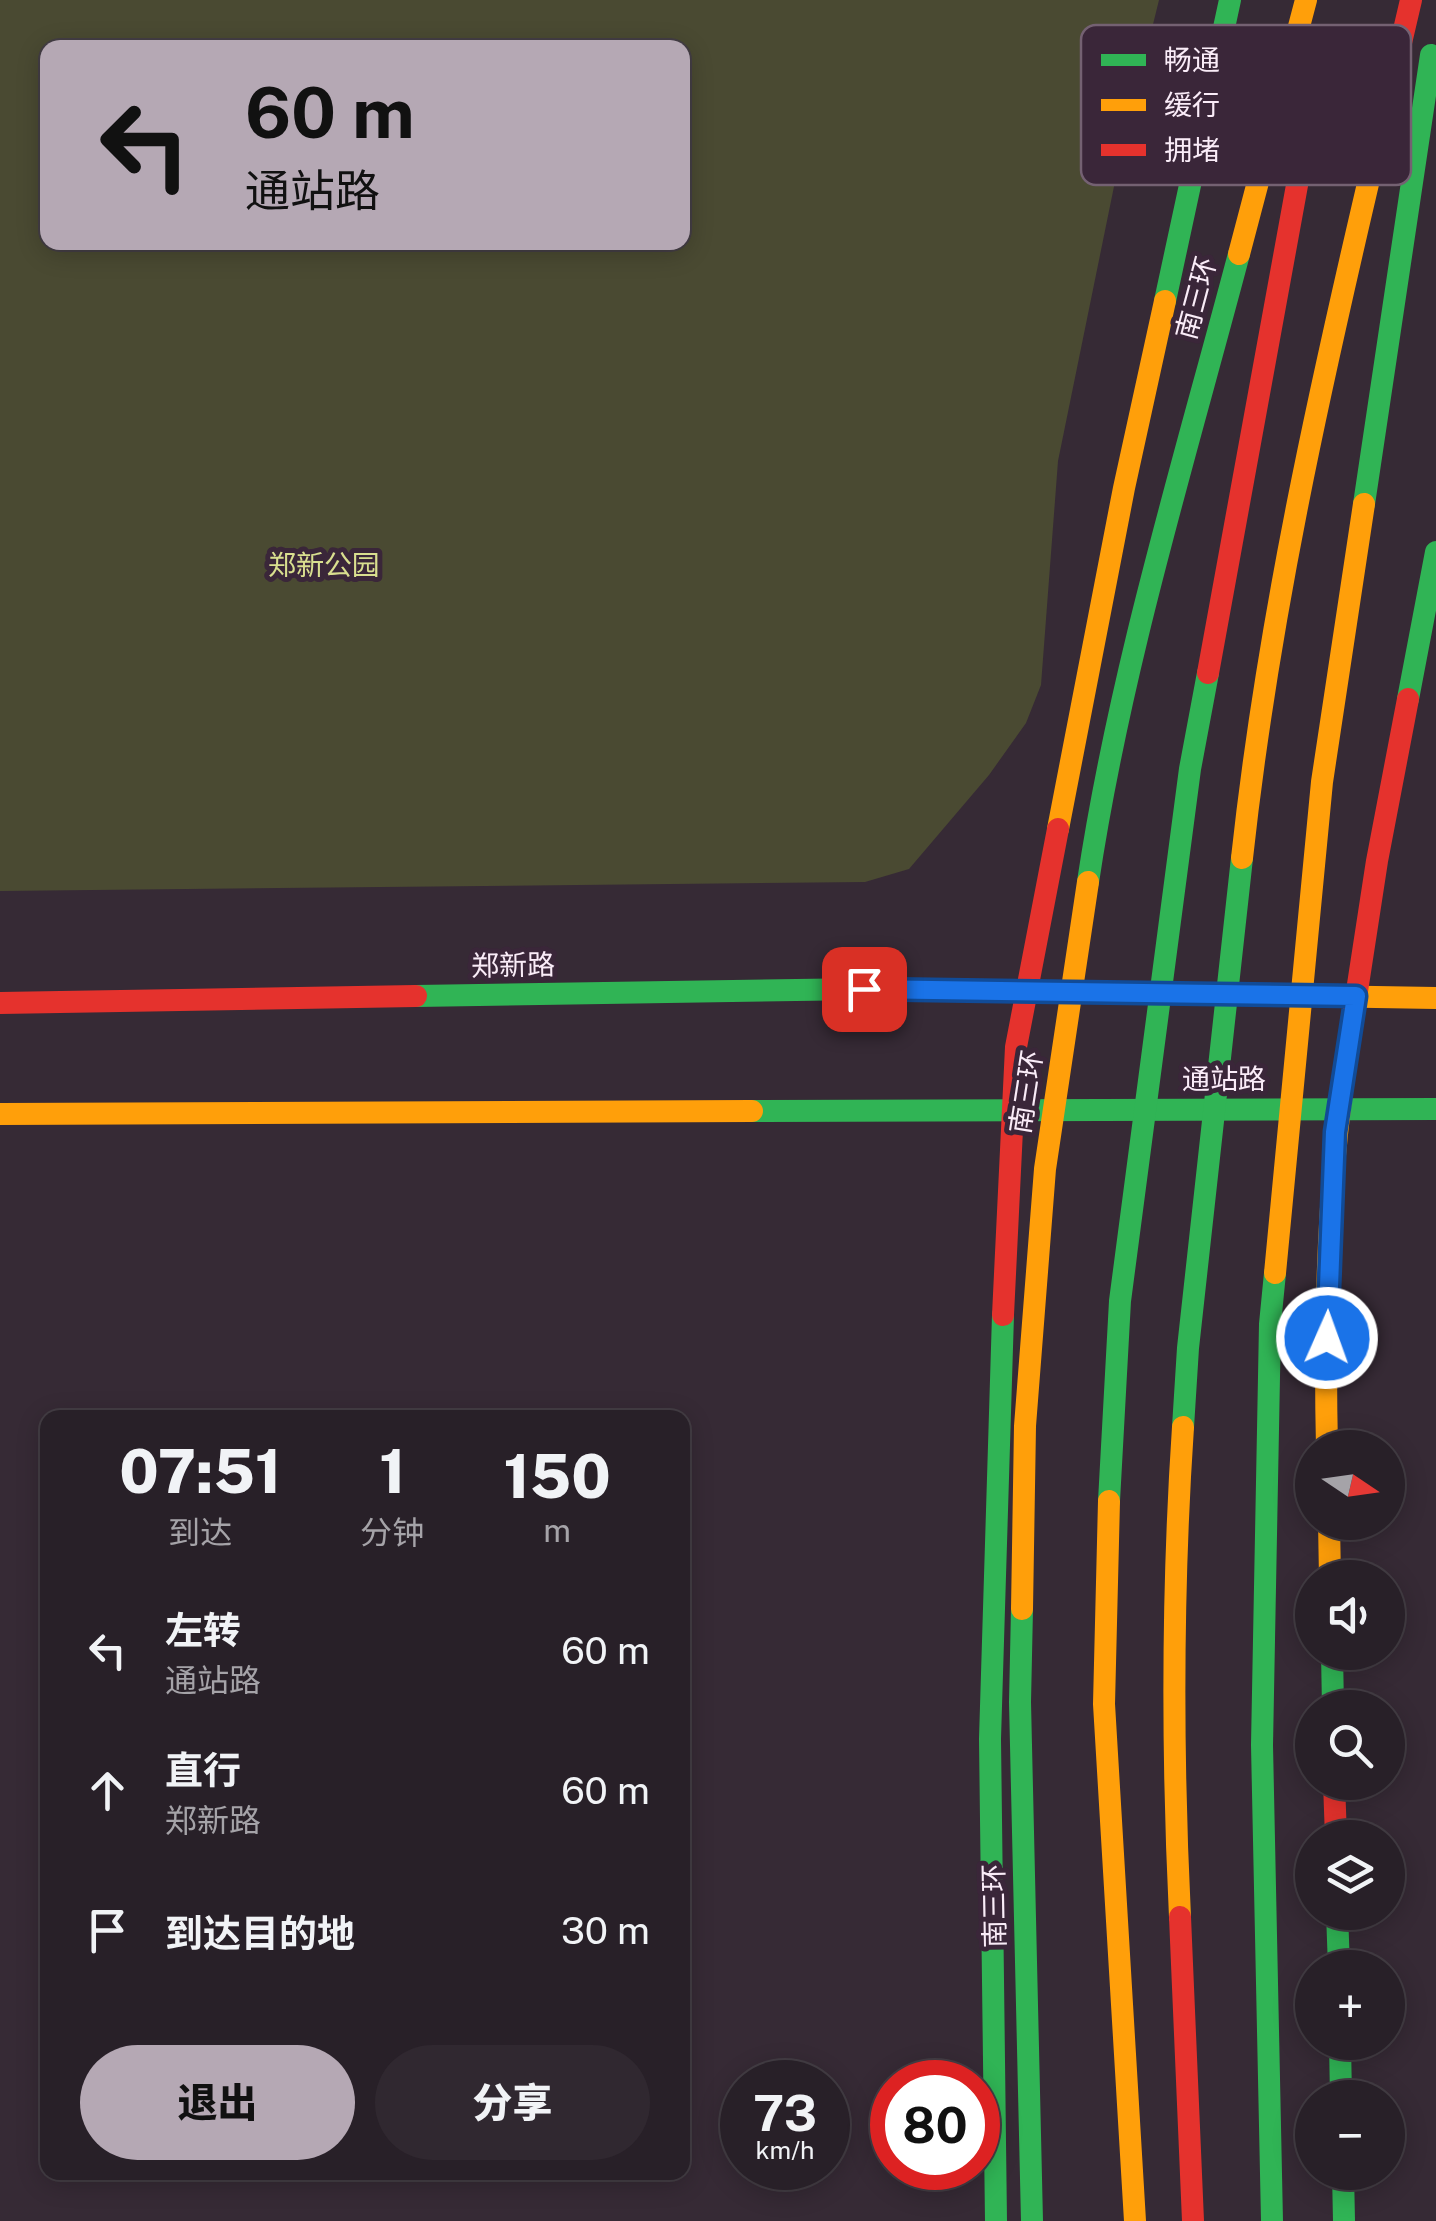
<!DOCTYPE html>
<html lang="zh">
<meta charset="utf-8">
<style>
:root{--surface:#282028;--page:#302830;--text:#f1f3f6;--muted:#a5a3a8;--line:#443e45;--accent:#b5a8b4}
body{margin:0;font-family:"Public Sans","Noto Sans SC",sans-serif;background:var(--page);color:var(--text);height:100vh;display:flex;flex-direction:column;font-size:38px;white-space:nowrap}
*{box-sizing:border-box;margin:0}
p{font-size:32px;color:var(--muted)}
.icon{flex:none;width:55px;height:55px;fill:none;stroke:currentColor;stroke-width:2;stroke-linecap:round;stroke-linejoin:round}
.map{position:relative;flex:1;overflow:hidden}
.panel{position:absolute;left:40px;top:1410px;width:650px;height:770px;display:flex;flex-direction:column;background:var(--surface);border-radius:20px;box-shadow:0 5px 25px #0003,0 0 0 2px var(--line)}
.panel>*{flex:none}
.top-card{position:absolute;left:40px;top:40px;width:650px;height:210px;border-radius:20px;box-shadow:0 5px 25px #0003,0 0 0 2px var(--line);background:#b5a8b4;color:#111;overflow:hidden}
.needle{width:65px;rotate:103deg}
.controls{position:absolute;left:1295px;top:1430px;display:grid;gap:20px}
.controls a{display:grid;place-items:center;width:110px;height:110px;border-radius:50%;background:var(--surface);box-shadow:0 5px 25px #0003,0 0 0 2px var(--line);font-size:50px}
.speed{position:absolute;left:720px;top:2060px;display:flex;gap:20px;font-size:50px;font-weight:700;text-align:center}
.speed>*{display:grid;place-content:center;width:130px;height:130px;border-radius:50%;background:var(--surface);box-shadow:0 5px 25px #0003,0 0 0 2px var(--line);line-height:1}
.speed small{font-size:25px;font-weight:400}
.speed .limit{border:15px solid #d22;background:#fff;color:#111}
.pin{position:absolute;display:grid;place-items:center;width:85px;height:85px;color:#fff;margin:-42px;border-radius:20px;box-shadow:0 5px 15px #0006}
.me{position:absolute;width:110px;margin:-55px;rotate:2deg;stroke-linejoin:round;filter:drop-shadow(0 0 8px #0008)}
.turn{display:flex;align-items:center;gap:35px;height:210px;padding:0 40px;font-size:45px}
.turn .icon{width:130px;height:130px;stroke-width:2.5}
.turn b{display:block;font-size:70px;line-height:85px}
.eta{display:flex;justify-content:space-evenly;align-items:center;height:170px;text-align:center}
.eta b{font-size:60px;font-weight:800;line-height:70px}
.action{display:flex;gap:20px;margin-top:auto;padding:20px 40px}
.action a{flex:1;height:115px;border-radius:60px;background:var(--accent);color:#111;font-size:40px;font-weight:800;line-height:115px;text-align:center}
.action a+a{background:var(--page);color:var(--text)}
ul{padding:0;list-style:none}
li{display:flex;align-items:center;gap:30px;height:140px;padding:0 40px}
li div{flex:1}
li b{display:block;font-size:38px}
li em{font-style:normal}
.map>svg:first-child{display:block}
</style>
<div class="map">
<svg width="1436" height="2221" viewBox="0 0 1436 2221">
<rect width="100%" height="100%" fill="#362a35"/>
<path fill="#4a4a32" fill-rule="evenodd" d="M0,0H1159L1119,162L1058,461L1041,685L1026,723L989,775L909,869L865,882L0,891ZM48,48H682V242H48Z"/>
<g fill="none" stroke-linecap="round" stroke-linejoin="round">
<path stroke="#30b455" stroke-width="22" d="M1165,301L1230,0
M1408,699L1436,552
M416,996L864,989L1068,992
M752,1111L1436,1109
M1332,1652L1333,1708
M1337,1912L1339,1968
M1340,2042L1341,2098
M1343,2172L1344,2221
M996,2221L990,1739L1003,1315"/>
<path stroke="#ff9f0a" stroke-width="22" d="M1058,829L1124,488L1165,301
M1068,992L1436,998
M0,1114L752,1111
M1327,1448C1324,1318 1327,1185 1347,1056
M1329,1522L1330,1578"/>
<path stroke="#e5322d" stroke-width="22" d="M0,1003L416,996
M1347,1056L1377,861L1408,699
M1003,1315L1016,1047L1058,829
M1334,1782L1336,1838"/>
<path stroke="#30b455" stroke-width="22" d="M1364,504L1431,55
M1088,882C1120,669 1184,462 1239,254
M1183,1427L1188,1348L1242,858
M1109,1501L1120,1301L1190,769L1208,673
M1022,1609L1020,1702L1032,2221
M1272,2221L1262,1745L1270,1324L1275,1273"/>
<path stroke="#ff9f0a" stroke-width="22" d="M1239,254L1306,0
M1242,858C1268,619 1320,387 1375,154
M1275,1273L1322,782L1364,504
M1109,1501L1104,1704L1135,2221
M1022,1609L1025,1426L1045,1169L1088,882
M1180,1917C1172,1753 1172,1591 1183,1427"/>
<path stroke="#e5322d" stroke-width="22" d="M1375,154L1411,0
M1208,673L1308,125
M1180,1917L1193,2221"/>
</g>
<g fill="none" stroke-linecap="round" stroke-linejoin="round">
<defs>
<path id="route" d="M864,989L1356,996L1335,1132L1327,1338"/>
</defs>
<use href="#route" stroke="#114b97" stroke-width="25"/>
<use href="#route" stroke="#1a73e8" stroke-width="18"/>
</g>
<g text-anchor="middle" stroke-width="10" stroke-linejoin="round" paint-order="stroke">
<g font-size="28" fill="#faecf8" stroke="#3a2639">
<text transform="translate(1196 298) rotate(-75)" y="10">南三环</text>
<text transform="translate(513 965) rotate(-1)" y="10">郑新路</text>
<text x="1224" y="1089">通站路</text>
<text transform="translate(1026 1092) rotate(-81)" y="10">南三环</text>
<text transform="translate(994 1906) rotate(-91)" y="10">南三环</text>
</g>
<g font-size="28" fill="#d9df8f" stroke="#3a2639">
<text x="324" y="575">郑新公园</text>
</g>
</g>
<rect x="1081" y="25" width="330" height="160" rx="15" fill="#3a2639" stroke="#746172" stroke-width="2.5"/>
<rect x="1101" y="54" width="45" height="12" fill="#30b455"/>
<rect x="1101" y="99" width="45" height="12" fill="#ff9f0a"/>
<rect x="1101" y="144" width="45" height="12" fill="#e5322d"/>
<g font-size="28" fill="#faecf8">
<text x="1164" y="70">畅通</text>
<text x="1164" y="115">缓行</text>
<text x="1164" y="160">拥堵</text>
</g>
</svg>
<div class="controls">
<a><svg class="needle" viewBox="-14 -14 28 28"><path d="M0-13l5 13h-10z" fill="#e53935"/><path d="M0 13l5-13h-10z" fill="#a5a3a8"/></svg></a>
<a><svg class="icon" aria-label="sound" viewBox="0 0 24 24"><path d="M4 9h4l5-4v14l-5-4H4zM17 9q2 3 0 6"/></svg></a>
<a><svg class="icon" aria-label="search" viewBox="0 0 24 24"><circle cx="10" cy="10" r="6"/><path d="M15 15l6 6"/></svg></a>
<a><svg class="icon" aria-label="layers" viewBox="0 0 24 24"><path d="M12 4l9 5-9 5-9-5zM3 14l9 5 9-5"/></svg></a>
<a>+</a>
<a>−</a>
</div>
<div class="speed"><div>73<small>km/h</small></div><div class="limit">80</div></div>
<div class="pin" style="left:864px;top:989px;background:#d93025"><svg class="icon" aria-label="arrive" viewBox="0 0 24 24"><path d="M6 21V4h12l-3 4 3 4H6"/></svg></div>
<svg class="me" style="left:1327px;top:1338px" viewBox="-20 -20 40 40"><circle r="17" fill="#1a73e8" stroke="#fff" stroke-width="3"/><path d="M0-11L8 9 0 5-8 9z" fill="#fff"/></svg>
<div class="top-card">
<div class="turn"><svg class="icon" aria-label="left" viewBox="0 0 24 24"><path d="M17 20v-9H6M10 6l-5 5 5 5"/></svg><div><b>60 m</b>通站路</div></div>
</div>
<section class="panel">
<div class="eta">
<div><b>07:51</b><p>到达</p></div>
<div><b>1</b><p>分钟</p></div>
<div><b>150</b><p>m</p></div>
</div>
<ul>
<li><svg class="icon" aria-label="left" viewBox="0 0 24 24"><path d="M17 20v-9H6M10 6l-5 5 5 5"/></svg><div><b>左转</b><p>通站路</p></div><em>60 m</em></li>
<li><svg class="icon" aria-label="ahead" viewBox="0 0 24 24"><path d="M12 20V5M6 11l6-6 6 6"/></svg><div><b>直行</b><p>郑新路</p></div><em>60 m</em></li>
<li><svg class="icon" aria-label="arrive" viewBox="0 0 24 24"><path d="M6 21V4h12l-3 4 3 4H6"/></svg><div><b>到达目的地</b></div><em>30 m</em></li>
</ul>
<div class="action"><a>退出</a><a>分享</a></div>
</section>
</div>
